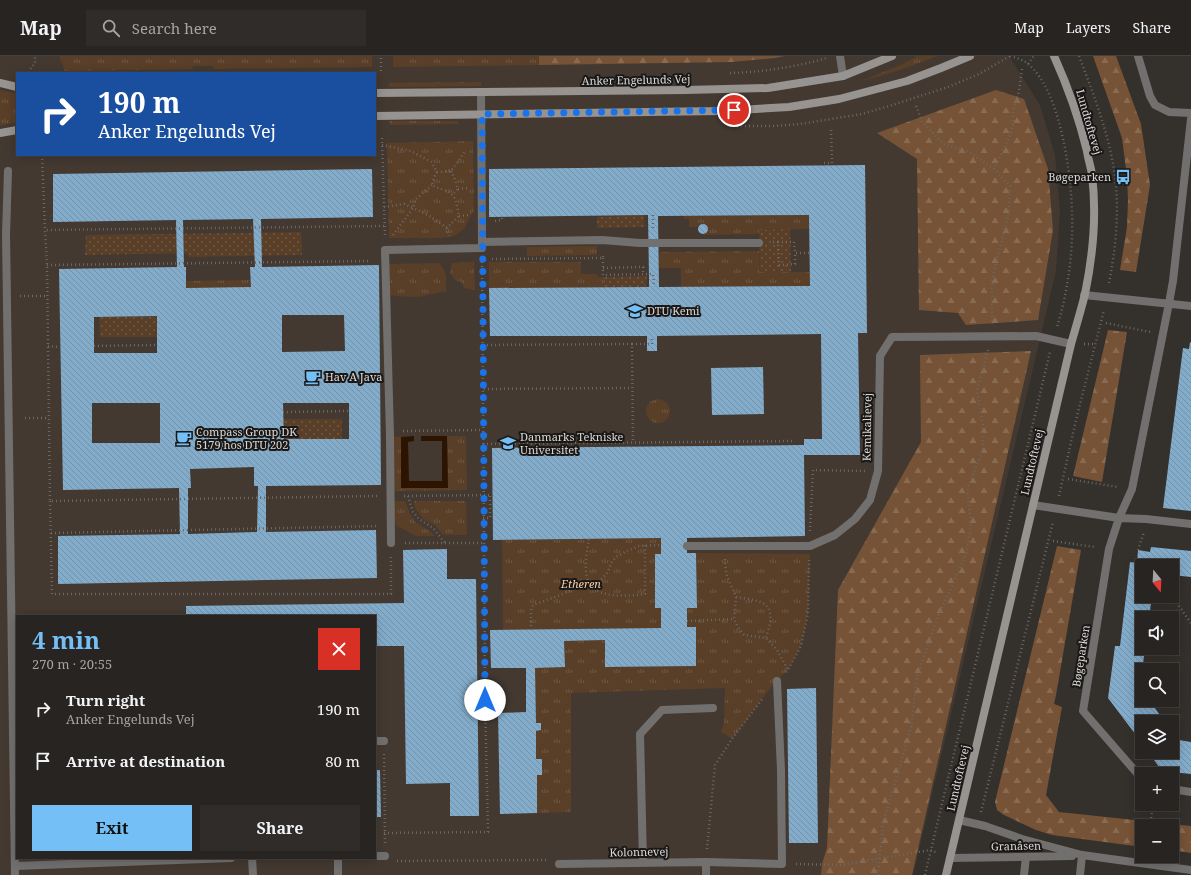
<!DOCTYPE html>
<meta charset="utf-8">
<style>
:root{--surface:#272421;--page:#2f2c2a;--text:#f1f3f6;--muted:#a4a4a5;--line:#43413f;--accent:#74c0f6}
body{margin:0;font-family:"Noto Serif",serif;background:var(--page);color:var(--text);height:100vh;display:flex;flex-direction:column;font-size:15px;white-space:nowrap}
*{box-sizing:border-box;margin:0}
p{font-size:13px;color:var(--muted)}
.icon{flex:none;width:22px;height:22px;fill:none;stroke:currentColor;stroke-width:2;stroke-linecap:round;stroke-linejoin:round}
.map{position:relative;flex:1;overflow:hidden}
.side{position:absolute;left:16px;top:559px;width:360px;height:244px;display:flex;flex-direction:column;background:var(--surface);border-radius:0px;box-shadow:0 2px 10px #0003,0 0 0 1px var(--line)}
.side>*{flex:none}
.top-card{position:absolute;left:16px;top:16px;width:360px;height:84px;border-radius:0px;box-shadow:0 2px 10px #0003,0 0 0 1px var(--line);background:#1a4fa0;color:#fff;overflow:hidden}
.needle{width:26px;rotate:162deg}
.controls{position:absolute;left:1135px;top:503px;display:grid;gap:8px}
.controls a{display:grid;place-items:center;width:44px;height:44px;border-radius:0px;background:var(--surface);box-shadow:0 2px 10px #0003,0 0 0 1px var(--line);font-size:20px}
.pin{position:absolute;display:grid;place-items:center;width:34px;height:34px;color:#fff;margin:-17px;border:2px solid #fff;border-radius:50%;box-shadow:0 1px 4px #0007}
.me{position:absolute;width:44px;margin:-22px;rotate:0deg;stroke-linejoin:round;filter:drop-shadow(0 0 3px #0008)}
.turn{display:flex;align-items:center;gap:14px;height:84px;padding:0 16px;font-size:18px}
.turn .icon{width:52px;height:52px;stroke-width:2.5}
.turn b{display:block;font-size:28px;line-height:34px}
.round{display:grid;place-items:center;flex:none;width:42px;height:42px;border-radius:0px;background:var(--page)}
.overview{display:flex;align-items:center;justify-content:space-between;height:68px;padding:0 16px}
h1{font-size:24px;font-weight:700;line-height:30px;color:var(--accent)}
.primary-button{display:flex;gap:8px;margin-top:auto;padding:8px 16px}
.primary-button a{flex:1;height:46px;border-radius:0px;background:var(--accent);color:#111;font-size:16px;font-weight:700;line-height:46px;text-align:center}
.primary-button a+a{background:var(--page);color:var(--text)}
ul{padding:0;list-style:none}
li{display:flex;align-items:center;gap:12px;height:52px;padding:0 16px}
li div{flex:1}
li b{display:block;font-size:15px}
li em{font-style:normal}
header{display:flex;align-items:center;gap:24px;box-sizing:border-box;height:56px;padding:0 20px;background:var(--surface);border-bottom:1px solid var(--line)}
header strong{font-size:19px}
nav{display:flex;gap:22px;margin-inline-start:auto;font-size:14px}
.search{width:280px;height:36px;background:var(--page);display:flex;align-items:center;gap:10px;box-sizing:border-box;padding:0 14px;border-radius:0px;color:var(--muted);font-size:15px}
.map>svg:first-child{display:block}
</style>
<header>
<strong>Map</strong>
<div class="search"><svg class="icon" aria-label="search" viewBox="0 0 24 24"><circle cx="10" cy="10" r="6"/><path d="M15 15l6 6"/></svg>Search here</div>
<nav><a>Map</a><a>Layers</a><a>Share</a></nav>
</header>
<div class="map">
<svg width="1191" height="819" viewBox="0 0 1191 819">
<defs>
<pattern id="grass-tufts" width="24" height="20" patternUnits="userSpaceOnUse"><rect width="24" height="20" fill="#593e28"/><path d="M3 7l-1-3M5 7V3M7 7l1-3M15 17l-1-3M17 17v-4M19 17l1-3" fill="none" stroke="#705946"/></pattern>
<pattern id="forest-firs" width="22" height="20" patternUnits="userSpaceOnUse"><rect width="22" height="20" fill="#765336"/><path d="M5 1l3.5 6h-7zM16 11l3.5 6h-7z" fill="#896b52"/></pattern>
<pattern id="garden-dots" width="8" height="8" patternUnits="userSpaceOnUse"><rect width="8" height="8" fill="#593e28"/><path d="M2 2h.1M6 6h.1" fill="none" stroke="#705946" stroke-width="1.8" stroke-linecap="round"/></pattern>
<pattern id="building-back-hatch" width="6" height="6" patternUnits="userSpaceOnUse"><rect width="6" height="6" fill="#83accb"/><path d="M-1 5l2 2M0 0l6 6M5-1l2 2" fill="none" stroke="#7391a8"/></pattern>
</defs>
<rect width="100%" height="100%" fill="#34302c"/>
<path fill="#433931" fill-rule="evenodd" d="M0,0H1009L1040,49L1055,99L1060,155L1056,215L913,819H0ZM17,17H375V99H17ZM17,560H375V802H17Z"/>
<path fill="url(#grass-tufts)" d="M59,0H372V11L213,13V10H193L192,13L65,15Z
M393,0H539V9L393,11Z
M917,0H937C912,10 888,19 861,25L903,8Z
M481,26V30L389,31V27Z
M0,34L17,38V66L0,70Z
M389,65H458V68L390,69Z
M473,85L474,154L464,173L454,180L441,182H389L387,87Z
M809,159V173L759,174V178L703,179L708,175V172L705,169H700L697,171H689V163H684V160Z
M597,190V199L527,200V191Z
M759,195L760,216H810V230L681,231V212H659V196Z
M474,206L475,234L464,232L461,226L455,224L450,217L452,207Z
M489,206H581V218H597V221H605V232H489Z
M439,207C448,217 446,223 446,235C438,237 431,238 424,240C415,242 399,240 389,239V208Z
M251,224V231L186,232V225Z
M646 355a12 12 0 1 1 24 0a12 12 0 1 1-24 0Z
M447,380H466L467,434L392,435L391,381H401L402,432H448Z
M392,445H405C408,452 411,463 417,467C424,472 430,473 435,480H416L397,470L393,462Z
M414,445H466L467,479H445L442,478L435,469L424,464L415,452Z
M661,482V498H655V552H661V572L503,574L502,484Z
M696,497L810,498L808,557L801,590L788,614L776,625L732,683L721,676L724,667L725,632L571,637V756L537,757V719H542V703H536V675L541,674V667H536L535,612L564,611V585L605,584V611L696,610V571H687V552H697Z"/>
<path fill="url(#forest-firs)" d="M539,0H785L775,2L732,6L539,9Z
M1093,0H1116L1141,68L1150,129L1136,216L1120,214L1127,171L1128,144L1127,121L1122,82Z
M996,34L1024,43L1048,113L1053,174L1038,264L966,269L958,257L919,254L917,103L877,77Z
M1108,274L1127,276L1102,426L1073,420Z
M1031,295L912,819H821L822,808L827,792L838,534L921,386L920,299Z
M1057,490L1081,494L1056,639L1054,648L1062,651L1046,739L1059,756L1191,770V797L1172,794V770H1142V791L1052,779L1036,774L1004,759L997,754L995,746Z"/>
<path fill="url(#garden-dots)" d="M644,159L645,171L597,172V161Z
M790,173L791,216H760L759,174Z
M301,176L302,199L189,201L186,197L85,199L86,179Z
M647,220L646,231L605,232V221Z
M157,260V281H100L99,261Z
M283,363H342V383H284Z"/>
<path fill="#2c1401" d="M414,380V385L408,386L409,425H442V385H421V380H447L448,432H401V381Z"/>
<path fill="url(#building-back-hatch)" fill-rule="evenodd" d="M865,109L867,277H858L860,399H804L805,480L687,482V497H696L697,552H687V571H696V610L605,611V584L564,585L565,611L535,612L536,667H541V674L536,675V703H542V719H537V757L500,758L498,657L526,656V612H491L490,574L661,572V552H655V498H661V482L493,484L492,392L804,389V383H822L821,278L657,280V295H647V280H490L489,232L649,231V221L648,159L489,161V113ZM809,159L810,230L659,231L658,160Z
M372,113L373,161L261,163L262,211L379,209L381,429L266,430V476L376,474L377,522L58,528V480L180,478L179,432L63,434L59,213L177,211L176,164L53,166V118ZM253,163L255,211H250L251,231L186,232V211H184L183,164ZM282,259H344L345,295L282,296ZM157,260V297H94V261ZM92,347H160V387H92ZM283,347H349V383H284ZM254,411V430H258L257,476L188,478V432H191L190,413Z
M698 173a5 5 0 1 1 10 0a5 5 0 1 1-10 0Z
M1190,286L1191,287V455L1163,452L1183,292L1189,293Z
M763,311L764,358L712,359L711,312Z
M1151,491L1191,495V521L1172,519V510H1142V540H1152L1149,562H1142V592H1145L1140,633L1142,636V644H1149L1165,666H1142V687L1108,642L1115,590H1120L1130,506L1137,507L1138,494L1150,496Z
M447,493V523H476L479,760H450V727L406,728L404,590H375V560H186V550L404,547L403,494Z
M816,632L818,787H789L787,633Z
M1172,675L1179,684L1191,686V718L1162,715L1148,696H1172Z
M375,714H380L381,761H375Z"/>
<g fill="none" stroke-linecap="round" stroke-linejoin="round">
<path stroke="#6b6864" stroke-width="2.5" stroke-dasharray="1 3" stroke-linecap="butt" d="M1010,0C1016,2 1021,3 1027,7C1064,36 1074,136 1072,180C1071,211 1066,242 1057,271
M1079,0C1093,37 1108,75 1114,114C1120,152 1116,191 1109,227
M1028,8L1034,0
M381,15V0
M28,16L35,7V0
M730,17C763,16 795,11 827,2
M916,50L922,65L943,88L969,96L994,113L1010,130L1009,156L992,224V268
M729,70H775L800,68L862,58L886,51L948,31L979,18L1010,0
M382,82L385,181
M382,89L411,95L431,106L437,116L451,115L466,94
M42,99L45,174
M823,110V107H832L831,71
M994,113L1009,82L1013,68V56L1019,35L1022,13
M451,115L454,121L458,133L452,139
M437,116L434,121L432,129C437,132 439,132 444,134C456,136 457,150 459,160L447,172L449,180
M458,133L468,132
M384,151L404,148L413,152L415,144L432,129
M653,159V173
M459,160L468,159
M495,165L502,164V161
M393,179L413,152L428,159L447,172
M773,186H778L779,209L795,208V197
M778,186H794L795,197H810
M603,202V219L653,218L654,231
M492,203L603,202V197
M482,206L483,333
M47,209L371,205
M603,212L643,211V218
M20,240H47
M1106,267L1150,276
M632,288H652V280
M1084,288H1096
M483,289L632,288L633,386
M48,290L60,291
M94,290L157,289
M283,356L349,355
M25,362H49
M403,375L483,374
M483,388L794,385
M1068,423L1118,431
M377,440L50,445L47,209L45,174L384,170
M404,440L490,439
M408,440L413,456L419,463L433,472L445,487
M1059,440L1076,364L1104,254
M50,445L52,538H391V500
M483,462H490V439H493
M810,475L813,414L865,415
M51,477L378,470
M589,483C587,495 584,509 587,521C592,544 628,540 645,538V489
M1053,485L1095,491
M405,487H484
M1138,494L1144,476
M725,503V508L727,520L736,541L734,563L739,573L744,579L766,582L777,594L788,614
M592,531L603,522L608,516L611,507L616,501L627,495L639,490L661,489
M1172,540L1191,567
M736,541C746,543 768,543 770,557C772,564 768,574 766,582
M687,565L734,563
M531,574V555L533,549L558,540L589,526
M786,616L788,614L801,590L808,557L809,504
M384,698L385,787
M981,756L1053,466
M1150,770L1153,748
M384,777L488,776L485,644L483,333L632,332
M707,793L715,709L732,683L763,642
M397,805L546,804
M796,808L841,809L930,794L938,797
M878,819L883,767L911,672L917,620L938,560L966,499L971,468L967,435L983,393V368L977,335L988,294
M925,819L1050,296"/>
<path stroke="#72706e" stroke-width="8" d="M840,0L843,20
M1138,0L1150,40L1155,49L1169,56L1191,57
M481,36L482,186L602,184L640,187H759
M391,487L390,380L385,194L482,192V186
M687,490H810L835,479L855,463L870,444L878,415L880,300L892,281L1036,280L1071,288
M375,685H384
M375,800H385
M252,802L253,819
M338,802V819
M643,806L640,678L662,654L713,652
M706,806L782,808L781,714L777,625
M15,810L231,802
M1024,819L1026,801"/>
<path stroke="#72706e" stroke-width="8" d="M8,115L6,178L15,819
M1084,239L1191,250
M1033,449L1119,462L1146,463L1191,468
M1142,723L1083,655L1109,493L1119,462L1132,433L1169,247L1173,225L1191,63
M1172,733L1191,736
M959,764L985,770L1022,783L1082,799L1191,814
M950,802L1072,800
M559,808L706,806V819
M1080,819L1082,799"/>
<path stroke="#979390" stroke-width="8" d="M0,27L17,31
M375,37L686,34L768,32L843,20L892,0
M375,60L721,55L789,51L839,43L907,25L941,12L970,0
M0,77L17,74
M946,819L1071,288C1076,271 1081,254 1085,238C1093,199 1097,159 1092,119C1091,111 1088,103 1087,95C1079,62 1068,31 1054,0"/>
</g>
<g fill="none" stroke-linecap="round" stroke-linejoin="round">
<path stroke="#1a73e8" stroke-width="7" stroke-dasharray="0 12.6" d="M485,644L482,58L734,54"/>
</g>
<defs>
<symbol id="bus-bare" viewBox="-9 -9 18 18"><path d="M-5-6H5V4H4V6H2V4H-2V6H-4V4H-5ZM-3.5-4V0h7V-4ZM-3.5 1.2v1.5H-2V1.2ZM2 1.2v1.5H3.5V1.2Z" fill="#74c0f6" stroke="#1a1817" stroke-width="2.5" paint-order="stroke"/></symbol>
<symbol id="university-bare" viewBox="-9 -9 18 18"><path d="M0-5L7-2L0 1L-7-2ZM-4 1L0 2.5L4 1V4Q0 6-4 4Z" fill="#74c0f6" stroke="#1a1817" stroke-width="2.5" paint-order="stroke"/></symbol>
<symbol id="cafe-bare" viewBox="-9 -9 18 18"><path d="M-5.5-4.5H6V0H3Q3 3.5 0 3.5H-2.5Q-5.5 3.5-5.5 0ZM3-3.2v2h1.7v-2ZM-6 4.5H4V6H-6Z" fill="#74c0f6" stroke="#1a1817" stroke-width="2.5" paint-order="stroke"/></symbol>
</defs>
<g fill-rule="evenodd">
<use href="#bus-bare" x="1112" y="110" width="22" height="22"/>
<use href="#university-bare" x="624" y="244" width="22" height="22"/>
<use href="#cafe-bare" x="302" y="310" width="22" height="22"/>
<use href="#cafe-bare" x="173" y="371" width="22" height="22"/>
<use href="#university-bare" x="497" y="376" width="22" height="22"/>
</g>
<g text-anchor="middle" stroke-width="4" stroke-linejoin="round" paint-order="stroke">
<g font-size="11" fill="#dcd9d6" stroke="#1a1817">
<text transform="translate(636 24) rotate(-1)" y="4">Anker Engelunds Vej</text>
<text transform="translate(1089 66) rotate(74)" y="4">Lundtoftevej</text>
<text transform="translate(867 371) rotate(-89)" y="4">Kemikalievej</text>
<text transform="translate(1032 406) rotate(-77)" y="4">Lundtoftevej</text>
<text transform="translate(1081 600) rotate(-81)" y="4">Bøgeparken</text>
<text transform="translate(958 722) rotate(-77)" y="4">Lundtoftevej</text>
<text transform="translate(1016 790) rotate(-1)" y="4">Granåsen</text>
<text transform="translate(639 796) rotate(-1)" y="4">Kolonnevej</text>
</g>
<g font-size="11" fill="#dcd9d6" stroke="#1a1817" text-anchor="start">
<text x="1111" y="125" text-anchor="end">Bøgeparken</text>
<text x="647" y="259">DTU Kemi</text>
<text x="325" y="325">Hav A Java</text>
<text x="196" y="380">Compass Group DK<tspan x="196" dy="13">5179 hos DTU 202</tspan></text>
<text x="520" y="385">Danmarks Tekniske<tspan x="520" dy="13">Universitet</tspan></text>
</g>
<g font-size="11" font-style="italic" fill="#fecea7" stroke="#1a1817">
<text x="581" y="532">Etheren</text>
</g>
</g>
</svg>
<div class="controls">
<a><svg class="needle" viewBox="-14 -14 28 28"><path d="M0-13l5 13h-10z" fill="#e53935"/><path d="M0 13l5-13h-10z" fill="#a4a4a5"/></svg></a>
<a><svg class="icon" aria-label="sound" viewBox="0 0 24 24"><path d="M4 9h4l5-4v14l-5-4H4zM17 9q2 3 0 6"/></svg></a>
<a><svg class="icon" aria-label="search" viewBox="0 0 24 24"><circle cx="10" cy="10" r="6"/><path d="M15 15l6 6"/></svg></a>
<a><svg class="icon" aria-label="layers" viewBox="0 0 24 24"><path d="M12 4l9 5-9 5-9-5zM3 14l9 5 9-5"/></svg></a>
<a>+</a>
<a>−</a>
</div>
<div class="pin" style="left:734px;top:54px;background:#d93025"><svg class="icon" aria-label="arrive" viewBox="0 0 24 24"><path d="M6 21V4h12l-3 4 3 4H6"/></svg></div>
<svg class="me" style="left:485px;top:644px" viewBox="-20 -20 40 40"><circle r="19" fill="#fff"/><path d="M0-13L10 11 0 6-10 11z" fill="#1a73e8"/></svg>
<div class="top-card">
<div class="turn"><svg class="icon" aria-label="right" viewBox="0 0 24 24"><path d="M7 20v-9h11M14 6l5 5-5 5"/></svg><div><b>190 m</b>Anker Engelunds Vej</div></div>
</div>
<section class="side">
<div class="overview"><div><h1>4 min</h1><p>270 m · 20:55</p></div><a class="round" style="background:#d93025;color:#fff"><svg class="icon" aria-label="close" viewBox="0 0 24 24"><path d="M6 6l12 12M18 6L6 18"/></svg></a></div>
<ul>
<li><svg class="icon" aria-label="right" viewBox="0 0 24 24"><path d="M7 20v-9h11M14 6l5 5-5 5"/></svg><div><b>Turn right</b><p>Anker Engelunds Vej</p></div><em>190 m</em></li>
<li><svg class="icon" aria-label="arrive" viewBox="0 0 24 24"><path d="M6 21V4h12l-3 4 3 4H6"/></svg><div><b>Arrive at destination</b></div><em>80 m</em></li>
</ul>
<div class="primary-button"><a>Exit</a><a>Share</a></div>
</section>
</div>
